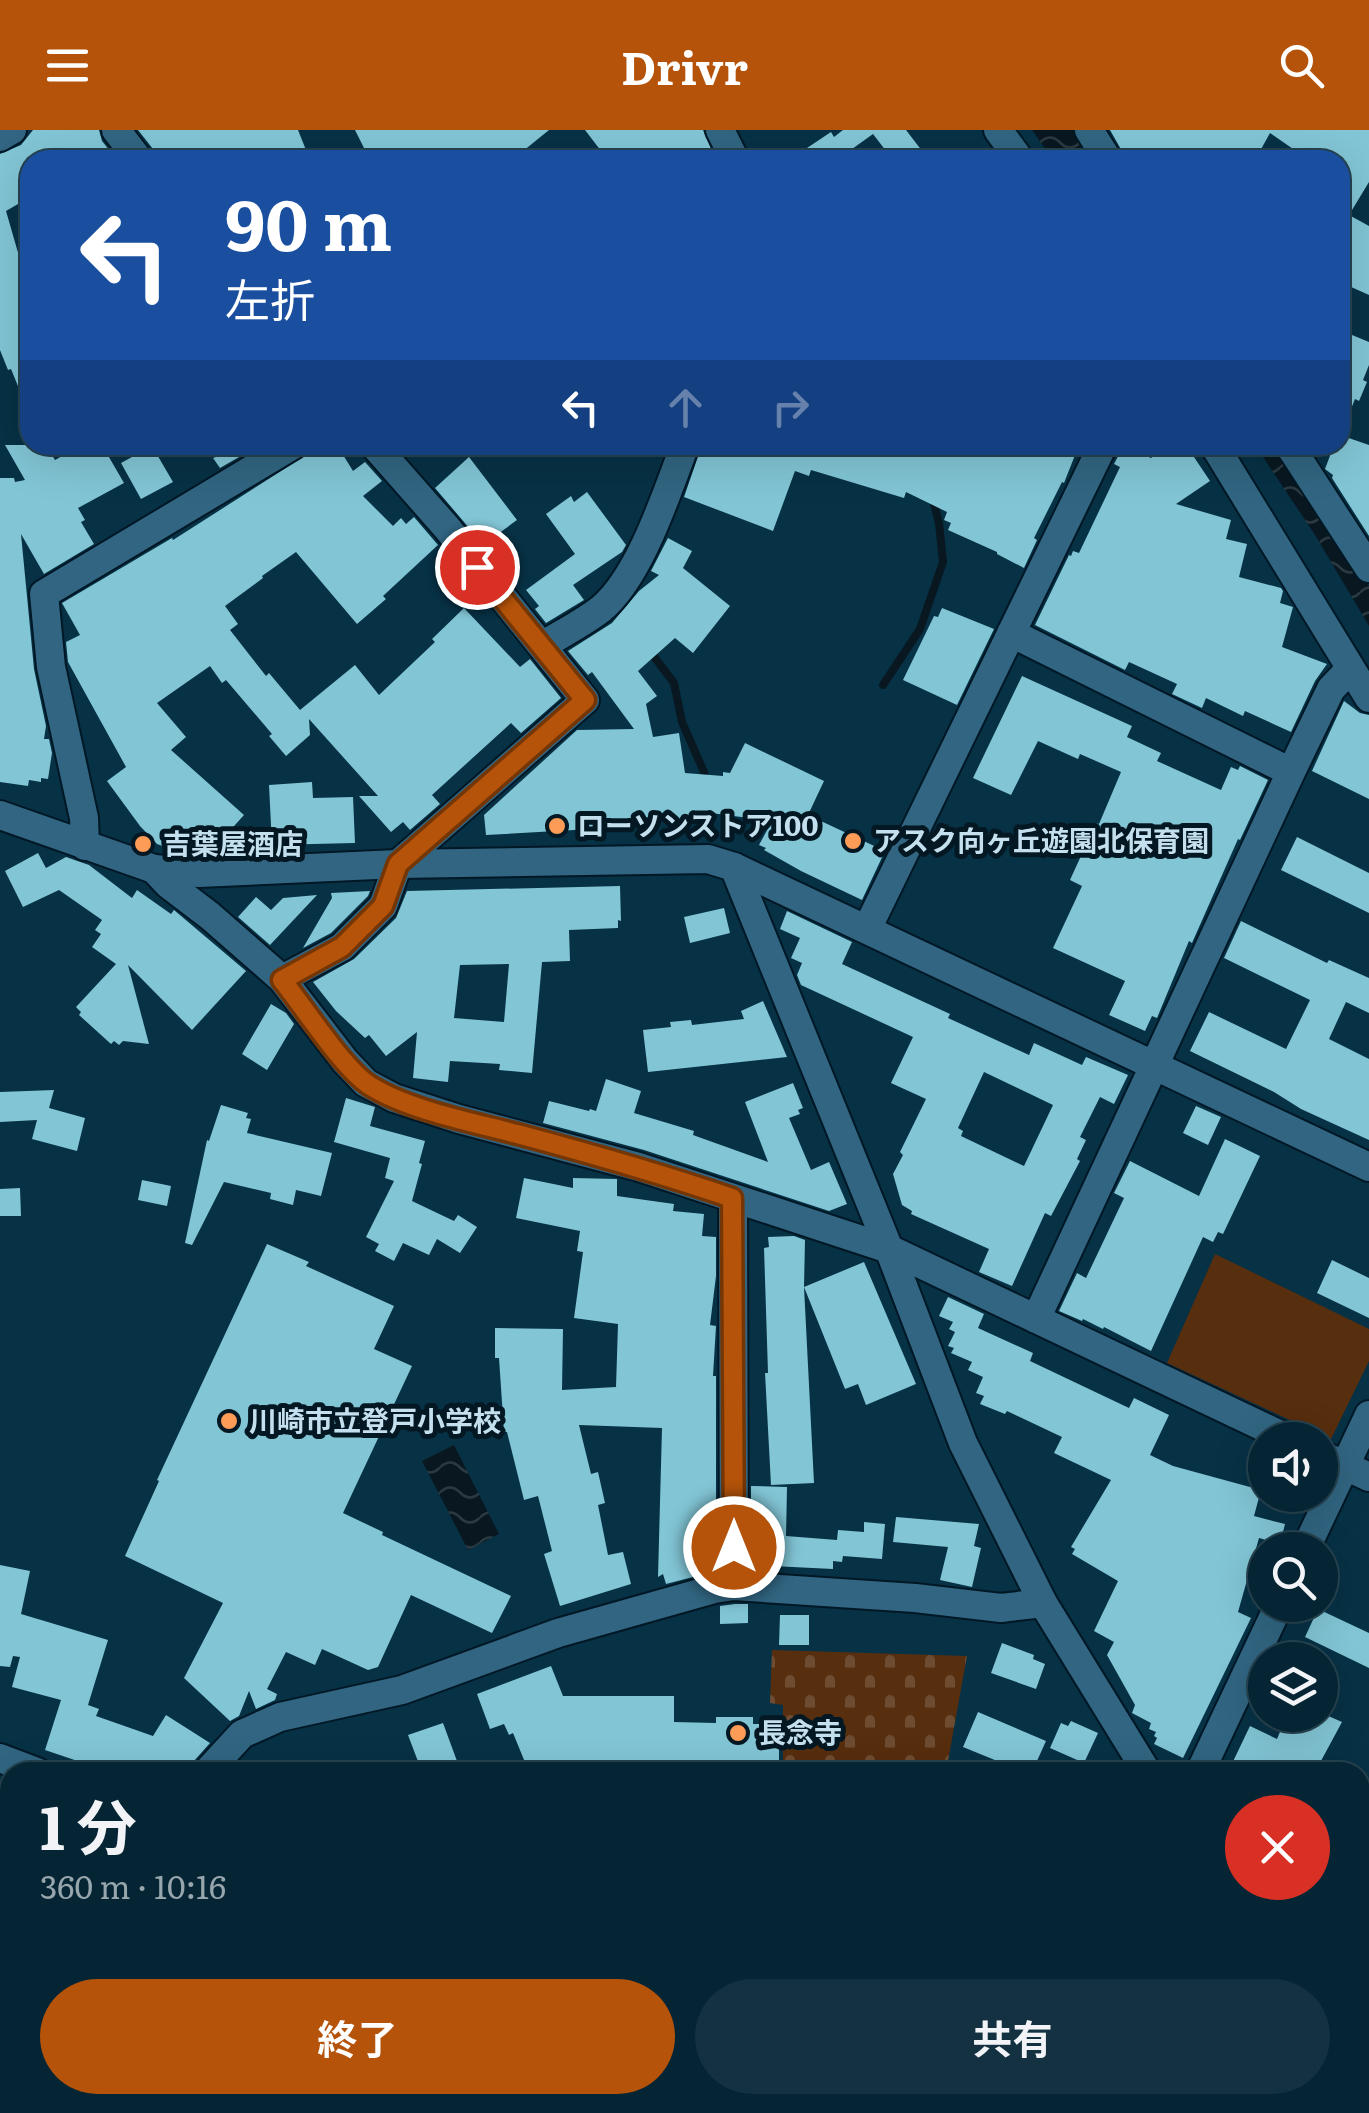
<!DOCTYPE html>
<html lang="ja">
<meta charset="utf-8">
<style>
:root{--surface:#052534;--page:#133140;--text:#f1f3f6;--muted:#97a5ac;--line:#26424f;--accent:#b45309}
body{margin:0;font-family:Literata,"Noto Sans JP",serif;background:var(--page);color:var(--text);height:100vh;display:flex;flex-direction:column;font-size:38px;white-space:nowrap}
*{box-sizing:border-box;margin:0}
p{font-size:32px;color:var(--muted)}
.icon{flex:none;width:55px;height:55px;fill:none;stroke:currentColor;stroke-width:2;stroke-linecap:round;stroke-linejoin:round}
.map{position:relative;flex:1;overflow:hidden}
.details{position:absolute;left:0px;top:1632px;width:1370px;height:352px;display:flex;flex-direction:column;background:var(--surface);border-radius:30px 30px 0 0;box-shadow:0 10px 40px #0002,0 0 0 2px var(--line)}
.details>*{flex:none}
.guide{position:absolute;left:20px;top:20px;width:1330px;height:305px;border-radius:30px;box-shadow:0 10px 40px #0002,0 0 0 2px var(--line);background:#1a4fa0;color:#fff;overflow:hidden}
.tools{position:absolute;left:1248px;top:1292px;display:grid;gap:20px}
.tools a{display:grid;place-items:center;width:90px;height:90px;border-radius:50%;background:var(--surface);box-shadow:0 10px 40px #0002,0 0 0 2px var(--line);font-size:50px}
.pin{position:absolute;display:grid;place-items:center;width:85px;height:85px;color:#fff;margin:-42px;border:5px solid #fff;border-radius:50%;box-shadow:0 2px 10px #0007}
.me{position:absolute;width:110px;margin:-55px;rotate:0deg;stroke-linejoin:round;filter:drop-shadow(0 0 8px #0008)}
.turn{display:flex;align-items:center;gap:35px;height:210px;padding:0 40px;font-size:45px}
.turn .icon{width:130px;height:130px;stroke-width:2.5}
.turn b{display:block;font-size:70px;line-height:85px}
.lanes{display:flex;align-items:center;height:95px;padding:0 40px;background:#0003;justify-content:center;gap:50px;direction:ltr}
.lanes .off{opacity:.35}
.round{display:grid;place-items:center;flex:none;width:105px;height:105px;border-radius:52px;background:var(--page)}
.summary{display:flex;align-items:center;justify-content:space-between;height:170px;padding:0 40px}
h1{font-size:60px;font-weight:700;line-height:75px}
.action{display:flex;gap:20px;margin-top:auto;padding:20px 40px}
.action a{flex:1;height:115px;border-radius:60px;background:var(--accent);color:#fff;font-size:40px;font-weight:700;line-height:115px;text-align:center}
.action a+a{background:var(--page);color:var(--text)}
header{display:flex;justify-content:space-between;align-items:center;height:130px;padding:0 40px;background:var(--accent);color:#fff;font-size:45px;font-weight:700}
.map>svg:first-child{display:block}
</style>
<header><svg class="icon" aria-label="menu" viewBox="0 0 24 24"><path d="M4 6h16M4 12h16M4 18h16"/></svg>Drivr<svg class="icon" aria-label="search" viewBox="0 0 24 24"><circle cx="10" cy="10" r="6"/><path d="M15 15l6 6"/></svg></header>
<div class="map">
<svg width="1369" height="1983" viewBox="0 0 1369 1983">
<defs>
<pattern id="cemetery-stones" width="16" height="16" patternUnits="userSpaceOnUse" patternTransform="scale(2.5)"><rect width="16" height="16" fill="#572e0e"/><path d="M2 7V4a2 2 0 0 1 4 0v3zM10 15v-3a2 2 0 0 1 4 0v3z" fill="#6e4c31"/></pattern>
<pattern id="water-waves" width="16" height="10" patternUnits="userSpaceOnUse" patternTransform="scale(2.5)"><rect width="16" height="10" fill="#091820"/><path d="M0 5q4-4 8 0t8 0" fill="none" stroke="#2b3941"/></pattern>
</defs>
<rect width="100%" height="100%" fill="#073145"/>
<path fill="url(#cemetery-stones)" d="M772,1520L967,1526L946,1642H783V1575L770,1573Z"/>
<path fill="#572e0e" d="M1215,1124L1369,1199V1231L1331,1309L1167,1233Z"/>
<path fill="url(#water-waves)" d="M1032,0H1073L1093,30H1053Z
M1255,315H1277L1369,456V496L1315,405Z
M454,1315L499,1404L468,1420L422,1331Z"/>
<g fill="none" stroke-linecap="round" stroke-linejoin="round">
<path stroke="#091820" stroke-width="8" d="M649,520L674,553L682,592L704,642L705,652
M883,555L920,499L943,432L939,393L933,370
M707,676L710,697"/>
</g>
<path fill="#82c5d5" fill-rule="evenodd" d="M33,0H99L102,11L117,30H30V67L6,81L30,164L29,283L11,239L8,240L0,220V24L21,15Z
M138,0H298L310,30H156L153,19Z
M355,0H549L512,30H370Z
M585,0H703L715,28L608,30Z
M843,0H906L929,30H893L873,4L845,24L849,30H789L831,2L834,7Z
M1110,0H1369V52L1349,85L1369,96V165L1340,152V30H1309L1270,3L1255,30H1127Z
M1340,200L1369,212V235L1363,250L1367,252L1359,271L1355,269L1341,304Z
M1340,305L1369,315V406L1332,348L1333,345L1325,339L1334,315H1340Z
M5,315H46L55,330L82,315H102L124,353L78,378L85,390L81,392L94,414L44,444L21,404L34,539L46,596L44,609H49L52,623L48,649L41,648V652L29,650L28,656L0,652V348H14L15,352L25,350Z
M208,315H242L246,323L220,338L213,328L216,327Z
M322,315H337L353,341L365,332L382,351L363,366L393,396L401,388L406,394L414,387L438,415L383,466L386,469L357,494L296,422L262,446L263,448L225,476L238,494L230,500L266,546L269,543L300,580L355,535L379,565L435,512L432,509L464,478L520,537L530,529L561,568L521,603L511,593L432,665L440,674L410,700L403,692L391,702L359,666H378L309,589L310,605L286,626L269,606L272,604L226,550L222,553L210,536L157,573L186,607L171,620L244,685L217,715L206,706L195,717L183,707L171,719L157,714L140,696L107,651L126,637L68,532L66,512L80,505L62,473L172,408L173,410Z
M702,315H1079L1064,353L1062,352L1034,408L1037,410L1024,438L997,424V422L948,400L951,393L944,390L947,382L906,362L904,368L811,340L809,346L795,341L773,401L684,367Z
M1124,315L1151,328L1169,315H1186L1210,351L1176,374L1231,390L1226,409L1247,414L1239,447L1281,458L1283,461L1280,473L1293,477L1282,517L1327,534L1315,551L1291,602L1245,581L1243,586L1206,568L1202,578L1172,564L1177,554L1129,532L1125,540L1035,495L1069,425L1071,426L1073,421L1079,423L1120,337L1114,334Z
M152,316L173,352L141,369L121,333Z
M469,327L517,390L487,412L475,396L470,399L435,358Z
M587,362L626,415L622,422L573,455L584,470L546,493L535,479L539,476L526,460L575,424L546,384L571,366L574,372Z
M668,408L692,421L683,438L730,476L693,523L675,508L638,541L657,566L646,574L653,607L679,603L685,643L723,646V642L730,643L745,613L824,651L808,685L885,721L862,770L801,741L764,720L766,718L759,715L772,691L711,683L677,692L675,686L660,689V685L609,694V698L486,705L484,685L577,600L634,599L592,542L588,545L568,521L612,493L639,461L659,445L651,441Z
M942,478L994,499L957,575L903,550L934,486L938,487Z
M1022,546L1132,596L1127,607L1161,623L1157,631L1221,660L1231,637L1238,640L1240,636L1268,650L1240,710L1238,709L1192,813L1189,811L1157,888L1152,886L1145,901L1109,885L1125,851L1053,818L1082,756L1070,750L1096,693L1099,694L1121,642L1080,624L1078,629L1038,611L1011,665L973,648Z
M1344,571L1360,583L1369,585V669L1312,641Z
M312,652L313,668L353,667L355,713L272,715L269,655Z
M1297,707L1369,743V783L1281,740Z
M38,723L46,738L66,727L89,735L132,768L137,760L171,784L174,780L246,841L192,900L128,835L149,914L123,911L119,915L114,911L111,914L79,885L81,882L76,877L116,834L92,817L101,804L95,800L102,790L59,760L23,777L5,741Z
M620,756L621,791L618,790V798L569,800L570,831L542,832L532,943L499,940L500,934L450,931L448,952L413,948L417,902L386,926L369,905L365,908L336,881L313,852L354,829L396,788L407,761ZM509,834L504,892L454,888L460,835Z
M370,761L368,766L331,803L303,818L332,768L331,763Z
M317,765L270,815L238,787L256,767L271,780L283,768Z
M724,778L730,803L690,813L684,787Z
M787,781L852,812L842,834L950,884L948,888L1029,925L1034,913L1082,935L1086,927L1128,945L1114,974L1100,967L1080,1007L1086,1010L1077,1029L1080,1031L1051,1086L1045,1083L1012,1156L979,1142L989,1119L911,1084L912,1081L902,1075L893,1044L903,1025L900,1022L926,969L891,953L913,907L801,855L797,845L802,833L791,828L800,808L780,799ZM984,942L1053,975L1024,1036L961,1006L963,1001L958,998Z
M1241,791L1327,833L1329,830L1369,848V883L1346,872L1329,909L1369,929V1010L1301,979L1274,962L1190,921L1209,882L1286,919L1310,870L1224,828Z
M763,871L787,927L648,942L643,900L671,897L670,892L691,890L692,895L744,889L741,881Z
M271,874L286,883L294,894L267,940L242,924Z
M606,949L641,961L634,983L694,1001L693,1005L768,1032L745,972L793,953L803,978L798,980L800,984L789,988L811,1040L829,1032L847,1074L829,1081L644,1020L543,993L549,971L589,981L590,979L596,981Z
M54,960L49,978L85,988L77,1021L32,1009L37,990L0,992V962Z
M346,968L375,977L370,996L425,1011L419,1033L422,1034L412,1071L454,1091L458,1085L477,1097L460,1123L437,1109L429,1125L403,1113L394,1131L375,1121L379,1114L366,1107L394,1051L385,1048L390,1028L334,1012Z
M221,975L248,983L246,988L251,989L247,1003L332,1023L321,1066L296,1060L293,1075L270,1069L271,1063L224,1052L192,1115L185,1113L207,1010L209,1011Z
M1196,976L1221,987L1208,1015L1183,1003Z
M1225,1009L1260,1026L1223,1104L1218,1102L1213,1112L1203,1107L1151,1221L1104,1197L1103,1199L1083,1189L1082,1191L1059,1181L1077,1143L1086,1148L1124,1068L1114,1063L1130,1031L1199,1066Z
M524,1048L573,1058V1048L617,1049V1066L674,1074L673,1081L704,1084L702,1106L716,1107V1146L710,1195L716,1196L713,1246H716V1441L666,1454L663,1444L658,1447L662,1298L579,1295L591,1344L598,1342L605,1373L598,1375L608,1425L623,1422L631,1454L560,1476L544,1424L552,1421L538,1366L524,1370L507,1302H504L499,1228H495V1198L563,1199L562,1260L616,1257L618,1194L574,1188L583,1122L577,1121L580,1101L516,1088Z
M142,1050L171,1056L167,1076L138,1070Z
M20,1058L21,1086H0V1059Z
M794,1106L805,1110L804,1157L864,1132L916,1254L866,1275L858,1254L845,1259L804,1157L814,1353L771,1355L765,1243H768L764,1118L769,1117L768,1107Z
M267,1114L309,1132L306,1136L394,1176L374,1219L412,1236L343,1383L383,1402L382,1405L511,1466L492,1503L411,1465L378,1537L368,1540L322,1519L315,1535L286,1522L267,1559L277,1564L275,1570L256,1579L249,1561L239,1586L230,1591L184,1548L223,1473L125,1426L159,1351L157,1350Z
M1332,1130L1369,1148V1188L1317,1163Z
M948,1167L984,1184L978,1198L1033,1223L1030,1231L1129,1278L1134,1268L1169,1285L1150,1325L1173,1336L1261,1360L1254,1386L1285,1394L1280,1414L1259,1408L1238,1482L1251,1488L1183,1628L1154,1614L1157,1608L1154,1606L1156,1602L1149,1599L1151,1593L1132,1583L1135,1575L1107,1525L1114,1512L1094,1501L1118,1451L1072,1424L1075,1419L1071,1417L1111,1350L1054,1323L1062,1307L1007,1281L1005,1284L980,1274L984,1266L976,1263L983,1247L968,1240L972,1232L951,1223L954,1218L948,1216L955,1202L949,1199L953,1192L939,1186Z
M751,1356L787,1357L786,1406L837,1410L838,1400L864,1402V1392L885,1394L882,1429L843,1426L842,1432L833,1431V1439L751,1435Z
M896,1387L979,1394L974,1416L981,1418L972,1457L940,1450L948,1417L893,1412Z
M0,1435L30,1441L21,1484L108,1510L88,1575L99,1579L96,1586L153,1606L166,1585L210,1613L194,1631L190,1642H110L45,1620L61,1570L12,1557L20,1527L13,1526L10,1537L0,1536Z
M735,1474H748V1493L720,1494V1476Z
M1318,1479L1369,1503V1538L1305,1507Z
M780,1485H809V1515H779Z
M1002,1513L1034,1525L1033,1529L1045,1534L1036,1559L991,1543Z
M551,1536L563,1566H674V1592L716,1593V1587H753V1594H779V1642H529L513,1603L509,1605L504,1594L490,1599L477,1564Z
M978,1582L1046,1611L1032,1642H1024L963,1617Z
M1287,1585H1326L1342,1592L1315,1642H1228L1250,1596L1277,1609Z
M1071,1591L1098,1603L1084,1633L1050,1618L1061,1593L1068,1596Z
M443,1593L461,1642H422L408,1605Z"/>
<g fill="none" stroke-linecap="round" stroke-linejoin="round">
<defs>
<path id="minor" d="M116,0L139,30
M720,0L735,30
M998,0L1020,30
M1089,0L1108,30
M0,7L12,0
M1214,315L1369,568
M1289,315L1369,438
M1011,503L1291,642
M542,516C561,504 583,493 601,479C640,447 667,362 685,315
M85,716L84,688L51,537L44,464L293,315
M734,737L1369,1037
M154,739L168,754L210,786L282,849L345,931L366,953L394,968L459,989L639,1037L889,1119L1291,1310
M867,799L1103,315
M282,849L342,817L383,776L398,734L585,570L447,398L374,315
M733,1068L734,1456
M1036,1189L1291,642L1331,559L1350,539
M1320,1324L1369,1347
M0,1628L37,1642
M207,1642L242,1604L280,1587L402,1560L558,1503L714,1459L734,1456L915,1468L1001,1478L1043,1473
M1360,1749L1369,1754
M752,1975L780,1983
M209,1983L213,1975"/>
<path id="tertiary" d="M0,685L154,739L199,743L398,734L708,729L734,737L889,1119L963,1313L1043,1473L1147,1642
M1305,1420L1369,1285
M1200,1642L1279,1475
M1339,1975L1343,1983
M1035,1983L1039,1975"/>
</defs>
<use href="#minor" stroke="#001826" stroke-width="32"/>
<use href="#tertiary" stroke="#001826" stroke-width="32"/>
<use href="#minor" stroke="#316581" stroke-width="28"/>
<use href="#tertiary" stroke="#316581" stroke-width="28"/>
</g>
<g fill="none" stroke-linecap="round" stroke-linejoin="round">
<defs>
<path id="route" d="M477,437L585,570L398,734L383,776L342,817L282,850C304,877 342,937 369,955C407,980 476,993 521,1005C592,1024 662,1044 732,1068L734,1417"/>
</defs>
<use href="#route" stroke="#753606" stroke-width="25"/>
<use href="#route" stroke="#b45309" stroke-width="18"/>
</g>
<g fill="#fd9c57" stroke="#031823" stroke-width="4">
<circle cx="557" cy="696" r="10"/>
<circle cx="853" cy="711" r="10"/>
<circle cx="143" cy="714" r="10"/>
<circle cx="229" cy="1291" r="10"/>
<circle cx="738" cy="1603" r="10"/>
</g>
<g text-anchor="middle" stroke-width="10" stroke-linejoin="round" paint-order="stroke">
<g font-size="28" font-weight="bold" fill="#c4dfee" stroke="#031823" text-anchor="start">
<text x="577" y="706">ローソンストア100</text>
<text x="873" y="721">アスク向ヶ丘遊園北保育園</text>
<text x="163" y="724">吉葉屋酒店</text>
<text x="249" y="1301">川崎市立登戸小学校</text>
<text x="758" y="1613">長念寺</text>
</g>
</g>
</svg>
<div class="tools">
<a><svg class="icon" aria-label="sound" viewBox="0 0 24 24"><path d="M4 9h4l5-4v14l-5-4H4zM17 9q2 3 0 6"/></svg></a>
<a><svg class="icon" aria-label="search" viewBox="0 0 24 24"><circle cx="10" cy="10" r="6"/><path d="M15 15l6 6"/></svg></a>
<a><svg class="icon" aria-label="layers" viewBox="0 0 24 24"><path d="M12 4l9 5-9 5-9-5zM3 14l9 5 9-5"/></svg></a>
</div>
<div class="pin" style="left:477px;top:437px;background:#d93025"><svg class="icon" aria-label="arrive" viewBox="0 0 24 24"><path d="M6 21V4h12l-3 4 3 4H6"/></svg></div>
<svg class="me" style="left:734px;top:1417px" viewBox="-20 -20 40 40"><circle r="17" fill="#b45309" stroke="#fff" stroke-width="3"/><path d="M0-11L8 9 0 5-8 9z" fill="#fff"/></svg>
<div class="guide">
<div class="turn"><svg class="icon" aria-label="left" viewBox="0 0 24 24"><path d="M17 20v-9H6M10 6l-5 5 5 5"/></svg><div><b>90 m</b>左折</div></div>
<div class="lanes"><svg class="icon" aria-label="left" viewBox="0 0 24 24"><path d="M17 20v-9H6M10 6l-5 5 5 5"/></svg><svg class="icon off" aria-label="ahead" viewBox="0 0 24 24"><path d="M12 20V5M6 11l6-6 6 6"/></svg><svg class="icon off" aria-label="right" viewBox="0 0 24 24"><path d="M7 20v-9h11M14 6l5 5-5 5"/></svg></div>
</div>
<section class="details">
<div class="summary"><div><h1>1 分</h1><p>360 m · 10:16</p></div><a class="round" style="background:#d93025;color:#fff"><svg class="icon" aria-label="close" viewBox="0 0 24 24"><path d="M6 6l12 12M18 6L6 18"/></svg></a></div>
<div class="action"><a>終了</a><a>共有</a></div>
</section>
</div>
